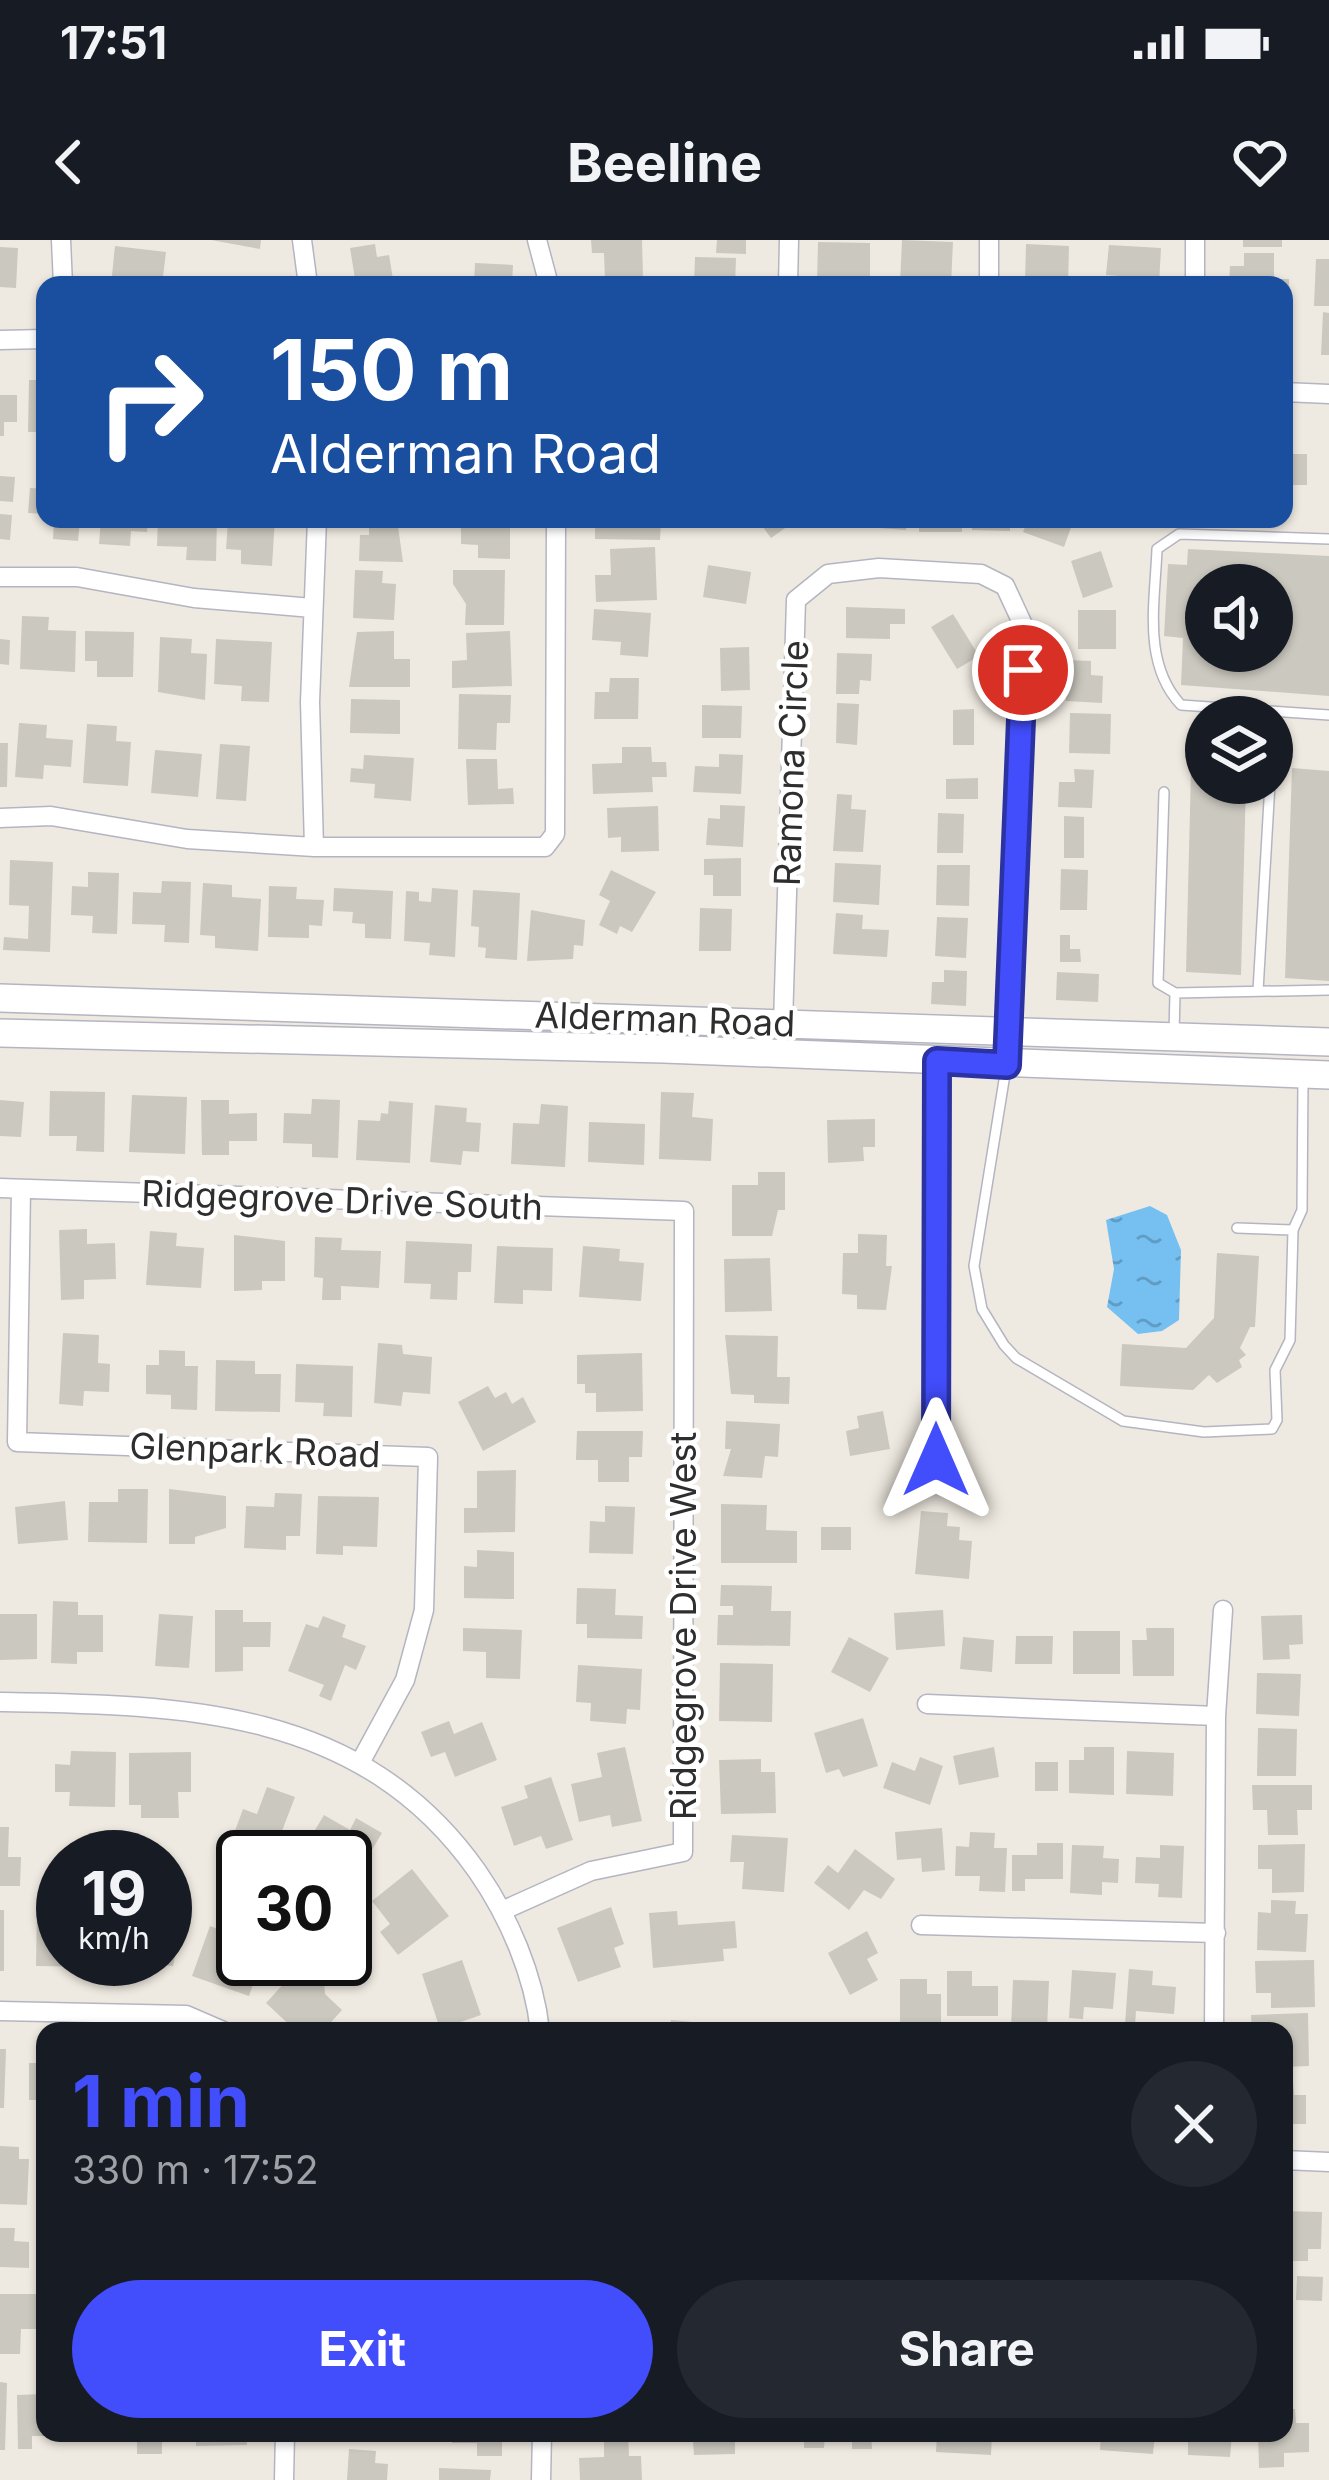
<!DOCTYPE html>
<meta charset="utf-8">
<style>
:root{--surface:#171b24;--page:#242831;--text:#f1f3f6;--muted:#9ea1a6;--accent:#424dfb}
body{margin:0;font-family:Inter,sans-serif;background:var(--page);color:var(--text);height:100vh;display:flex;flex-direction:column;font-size:45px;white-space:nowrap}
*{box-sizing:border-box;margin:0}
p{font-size:39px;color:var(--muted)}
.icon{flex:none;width:66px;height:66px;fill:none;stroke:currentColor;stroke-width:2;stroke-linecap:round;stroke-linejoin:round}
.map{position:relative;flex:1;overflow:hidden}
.sheet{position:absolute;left:36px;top:1782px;width:1257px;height:420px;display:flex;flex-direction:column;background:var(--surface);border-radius:24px;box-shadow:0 3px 9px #0004}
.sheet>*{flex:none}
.hud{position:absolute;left:36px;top:36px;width:1257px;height:252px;border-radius:24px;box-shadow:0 3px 9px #0004;background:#1a4fa0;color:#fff;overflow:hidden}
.tools{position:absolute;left:1185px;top:324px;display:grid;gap:24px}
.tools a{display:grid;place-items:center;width:108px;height:108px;border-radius:50%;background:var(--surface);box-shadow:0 3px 9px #0004;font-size:60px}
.speed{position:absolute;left:36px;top:1590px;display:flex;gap:24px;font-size:60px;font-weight:700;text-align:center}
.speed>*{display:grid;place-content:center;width:156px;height:156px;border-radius:50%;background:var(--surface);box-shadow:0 3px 9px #0004;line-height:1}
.speed small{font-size:30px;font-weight:400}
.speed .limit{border:6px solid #111;border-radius:18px;background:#fff;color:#111}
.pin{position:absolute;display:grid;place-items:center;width:102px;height:102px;color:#fff;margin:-51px;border:6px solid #fff;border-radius:50%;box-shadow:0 3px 12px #0007}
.me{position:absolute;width:132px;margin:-66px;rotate:0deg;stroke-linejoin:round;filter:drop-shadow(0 0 9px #0008)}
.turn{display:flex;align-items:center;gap:42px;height:252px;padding:0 36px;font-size:54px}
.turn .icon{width:156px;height:156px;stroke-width:2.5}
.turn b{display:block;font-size:84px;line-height:102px}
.round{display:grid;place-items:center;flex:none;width:126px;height:126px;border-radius:63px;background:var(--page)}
.overview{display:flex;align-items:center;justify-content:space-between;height:204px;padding:0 36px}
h1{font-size:72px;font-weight:700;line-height:90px;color:var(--accent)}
.cta{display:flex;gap:24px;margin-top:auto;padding:24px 36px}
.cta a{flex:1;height:138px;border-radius:72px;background:var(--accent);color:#fff;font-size:48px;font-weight:700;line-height:138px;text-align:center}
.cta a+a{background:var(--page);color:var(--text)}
.status{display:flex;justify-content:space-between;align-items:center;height:84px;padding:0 60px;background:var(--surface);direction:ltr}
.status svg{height:33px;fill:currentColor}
header{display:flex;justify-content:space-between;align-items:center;height:156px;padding:0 36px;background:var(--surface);font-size:54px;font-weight:700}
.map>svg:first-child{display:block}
</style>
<div class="status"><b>17:51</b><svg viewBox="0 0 49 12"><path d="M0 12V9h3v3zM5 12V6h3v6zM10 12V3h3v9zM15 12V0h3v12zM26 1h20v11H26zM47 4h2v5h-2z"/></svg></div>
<header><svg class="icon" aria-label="back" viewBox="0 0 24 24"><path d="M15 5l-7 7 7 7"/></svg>Beeline<svg class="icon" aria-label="heart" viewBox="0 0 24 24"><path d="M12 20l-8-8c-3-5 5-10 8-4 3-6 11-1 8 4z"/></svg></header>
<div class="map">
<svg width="1329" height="2240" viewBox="0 0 1329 2240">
<defs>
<pattern id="water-ripples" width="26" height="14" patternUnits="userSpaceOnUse" patternTransform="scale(3)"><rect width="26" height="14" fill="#75c0f0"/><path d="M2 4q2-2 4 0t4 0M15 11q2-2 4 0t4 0" fill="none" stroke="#609cc3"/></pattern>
</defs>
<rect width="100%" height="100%" fill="#efeae1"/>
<path fill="url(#water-ripples)" d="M1150,966L1167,975L1181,1010L1179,1080L1162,1091L1138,1094L1107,1067L1114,1029L1106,980Z"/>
<path fill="#cbc8bf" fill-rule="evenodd" d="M211,0H261L260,9Z
M591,0H642L643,38L605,39L604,13H592Z
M717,0H746V14L716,13Z
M902,0L953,2L951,45L900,44Z
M1243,0H1282V7H1243Z
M818,2L870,3V45H817Z
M375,4L377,17L389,15L394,45H356L350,8Z
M1026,4L1069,6L1068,45H1025Z
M1109,5L1161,8L1159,45H1119L1120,36L1106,35Z
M115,6L166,12L162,45H111Z
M0,7L18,8L16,48L0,47Z
M1244,13H1274V39H1289V65H1284V45H1229L1230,26H1244Z
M695,17L736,18L735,45H694Z
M1316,19H1329V66H1314Z
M475,23L513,25L512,45H474Z
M1323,72L1329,73V115H1321Z
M1284,73H1292L1291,106L1284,105Z
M29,140H45V192H28Z
M0,155H17V182H4V196H0Z
M1284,214H1307V245H1284Z
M0,236L15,237L13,262L0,261Z
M30,248L45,249V274L28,273Z
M0,274L12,275L10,300L0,299Z
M54,279H80L78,301L53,299Z
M101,279H148L147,292L131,291L130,306L99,304Z
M158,279H217L216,321L186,320L187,307L157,306Z
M244,279H275L272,326L241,324V310L226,309L228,282L243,283Z
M369,279H397L403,322L359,321L360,295H369Z
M461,279H510V319L478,318V305L461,304Z
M595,279L661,280L660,300L595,299Z
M757,279H798L771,298Z
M867,279H907L906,290L866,287Z
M919,279H962V292H919Z
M972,279H1010V291L972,290Z
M1028,279L1073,282L1064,307L1023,292Z
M655,307L657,360L596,362L595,335H611L610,309Z
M1188,309L1329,316V456L1181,445L1183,398L1164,396L1168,324L1187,325ZM1206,345H1272V411H1206Z
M1101,311L1113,347L1083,358L1071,321Z
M708,325L751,332L746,364L703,357Z
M355,330L383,331L382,343L396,344L394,380L353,378Z
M453,330H505L504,385H465L466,364L453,344Z
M846,367L905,369V384H890V399L846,398Z
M594,369L651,373L648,417L620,415L621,402L592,400Z
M1078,370H1116V409H1078Z
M953,374L979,416L957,429L931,387Z
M22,376L49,377L48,390L76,391L75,432L20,429Z
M85,391L134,392L133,437H97V421H85Z
M394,391V419H410V447H349L357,392Z
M510,391L512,446L452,448V421L467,420L466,393Z
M160,397L192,399L191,413L207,414L205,460L158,452Z
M0,399L10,400L9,425L0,424Z
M216,399L272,402L269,462L241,461L242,446L214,444Z
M749,407L750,450L721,451L720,408Z
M837,413L872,414L871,441L860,440L859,454H836Z
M1067,420L1091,421V435L1103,436L1102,463L1066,461Z
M610,438H639L638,479H594L595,452H609Z
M459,454L511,455L510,483H497L496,510L458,509Z
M351,459L400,460V494L350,493Z
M837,463L859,464L857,505L836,503Z
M702,465L742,466L741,498H702Z
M974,469V505H953V470Z
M1070,473L1111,474L1110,514L1069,513Z
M19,483L47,485L46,498L73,500L71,527L44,525L43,539L15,537Z
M87,484L117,486L116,501L131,502L128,546L83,543Z
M0,503H8L7,547H0Z
M220,504L250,506L246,561L216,559Z
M622,507H651L652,522H666L667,537H652L653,552L593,554L592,524L622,523Z
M155,510L202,514L198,557L151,553Z
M719,514L743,515L741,554L693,552L695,526L719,527Z
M364,515L414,518L411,561L374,558L375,544L350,542L351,528L363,529Z
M466,519H497L498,549L513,548L514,564L468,565Z
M1292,528L1329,531V741L1285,738Z
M1074,529L1094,530L1092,568L1058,567L1059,542H1075Z
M1191,529L1206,530V543H1246L1241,735L1186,732Z
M978,538V559H946V539Z
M837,554L852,555L851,569L866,570L863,612L833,611Z
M720,565L745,566L743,607L706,605L708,578L720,579Z
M658,566L659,611L621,612V597L608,598L607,568Z
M938,573L964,574L963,613H937Z
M1064,576L1084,577V618H1064Z
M741,618V656H713V635H704V619Z
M10,620L53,622L50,712L3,710L4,697L28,699L29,666L9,665Z
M835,623L881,625L879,665L833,662Z
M937,625H970L969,666L936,665Z
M1061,629L1088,630L1087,670H1060Z
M611,630L656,652L632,692L620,686L617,694L599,685L610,661L599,655Z
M88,632L119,633L117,694L92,693L93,676L71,675L72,646L88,647Z
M162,641L191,642L189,703L164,702L165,685L132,684L133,652L161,653Z
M203,643L232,645V657L261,659L258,711L215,708V696L200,695Z
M269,646L297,647L296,659L324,660L322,686L309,685V698L268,697Z
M334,648L393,651L391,699L365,698V684L352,683L353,672L333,671Z
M432,648L458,650L455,717L429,715L430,703L404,701L406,651L419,652V661L431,662Z
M473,650L520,653L517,720L485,718L486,708L478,707L479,687L471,686Z
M700,668L732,669L731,711H699Z
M531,670L585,680L583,706L574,705L573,719L527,721Z
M836,673L863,675L862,689L889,690L887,717L833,714Z
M937,677L968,678L966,718L935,716Z
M1060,695H1070V709H1080L1081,722H1060Z
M944,730L967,731L966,766L931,764L932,742H944Z
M1057,732L1099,734L1098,762L1056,760Z
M50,851L105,852L104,912L76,911L77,896H49Z
M661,852L694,853L692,877L713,879L711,921L659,919Z
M132,855L187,857L185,914L129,912Z
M312,859L340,860L338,918L312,917V904L283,903L284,873L311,874Z
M0,860L24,862L21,897L0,896Z
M201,860H229V874L257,873V901H229V915H202Z
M389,861L413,863L410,923L356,920L358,880L380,881L381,873L388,874Z
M541,864L568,866L565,927L511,924L513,883L539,884Z
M435,865L467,868L466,882L481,883L479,912L463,911L461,925L430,922Z
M875,879V907H863L864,921L828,923L827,880Z
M589,882L645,884L644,925L588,922Z
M758,932H785V970H778L772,996H732V945H758Z
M87,989V1004L115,1003L116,1039L84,1040V1059L61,1060L59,990Z
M150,991L177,993L176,1006L204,1008L201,1048L146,1045Z
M858,994L887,995L886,1026H892L886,1070L857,1069V1055L842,1054L843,1013H858Z
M234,995L285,1001V1041H262V1050L234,1051Z
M315,997L342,998L341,1010L381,1011L379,1048L341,1046V1060H322L323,1038L314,1037Z
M406,1001L472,1004L471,1032H458L457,1060L430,1059L431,1044L404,1043Z
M497,1006L553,1008L552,1051L523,1050V1064L494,1063Z
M583,1006L620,1009L619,1021L644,1023L641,1061L579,1057Z
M1217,1013L1259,1016L1255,1087H1250L1240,1108L1246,1115L1239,1120L1242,1127L1217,1143L1209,1135L1193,1150L1120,1146L1122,1104L1186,1108L1214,1078Z
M770,1018L772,1071L725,1072L724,1019Z
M63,1093L99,1095L98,1123L110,1124L109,1152L84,1151L83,1166L59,1164Z
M725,1095L778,1096L777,1137H790L789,1164L754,1163V1155L731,1154Z
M378,1103L402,1105L403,1114L432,1117L430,1154L403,1152L401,1166L374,1163Z
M159,1110L185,1111V1126H198L197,1170L171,1169V1155L146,1154V1125H159Z
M642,1113L643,1171L596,1172V1153H585V1144H577V1115Z
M216,1120L255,1121V1134H281L280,1172L215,1171Z
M296,1124L353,1126L352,1177L323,1176L324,1163L295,1162Z
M488,1146L495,1158L506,1152L512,1164L523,1157L536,1182L483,1211L458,1162Z
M883,1171L890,1209L850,1216L846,1191L859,1188L857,1176Z
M726,1181L780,1184L778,1217L765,1216L762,1238L723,1236L731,1209H725Z
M577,1191H643L642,1217H629V1242H598V1220H576Z
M516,1230L515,1292L464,1293V1268H477V1231Z
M118,1249H148L147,1303L88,1302L89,1262H118Z
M169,1249L226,1256V1288L195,1297V1304H169Z
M275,1253L302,1254L300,1296H286V1310L244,1308L246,1266L274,1267Z
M318,1256L379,1257L377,1307L343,1306V1315L316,1314Z
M65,1261L68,1300L18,1304L15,1267Z
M721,1264L767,1265L766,1290L797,1291V1323H721Z
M605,1266L635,1267L633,1314L589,1313L590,1281L605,1282Z
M921,1271L948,1273L947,1286L960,1287L959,1300L972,1301L969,1339L915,1334Z
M821,1287H851V1310H821Z
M477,1310L514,1312V1359L464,1358V1326L477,1327Z
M721,1345L772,1346L771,1371H791L790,1406L717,1405L718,1375H733V1366H720Z
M577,1348L616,1349L615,1375L643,1376L642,1399L587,1398V1384H576Z
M53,1361L78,1362V1375H103V1412H77V1424L51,1423Z
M215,1370H243V1382H271L270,1407H243V1431L215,1432Z
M943,1370L945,1406L896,1410L894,1373Z
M0,1374H37V1419L0,1420Z
M159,1374L193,1376L189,1428L155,1426Z
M1302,1375L1303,1404L1289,1405L1290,1419L1263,1420L1261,1376Z
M323,1376L346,1385L342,1397L366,1406L356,1430L345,1425L331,1461L319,1456L324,1445L288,1431L306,1384L318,1388Z
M463,1388L522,1390L520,1439L486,1438V1412L463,1411Z
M1146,1388H1174V1436H1133L1132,1400H1147Z
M1073,1391H1120V1434H1073Z
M1016,1396H1053L1052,1424H1015Z
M849,1397L889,1418L870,1452L831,1432Z
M963,1397L994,1400L992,1432L960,1429Z
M720,1423L773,1424L772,1482L719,1481Z
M578,1425L642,1429L640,1470L627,1469L626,1484L590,1481L591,1463L576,1462Z
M1257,1433L1301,1434L1299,1476L1256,1474Z
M863,1478L878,1526L843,1537L839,1529L826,1533L814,1493Z
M449,1481L454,1494L482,1482L497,1520L455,1537L445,1512L431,1517L421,1492Z
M1258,1488L1297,1489L1296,1536H1257Z
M625,1507L642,1581L612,1587L610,1575L579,1582L571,1544L602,1537L597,1513Z
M994,1507L999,1537L959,1545L953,1516Z
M1084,1507H1114V1555L1069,1553V1520H1084Z
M71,1511L116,1512L115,1567L69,1566L70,1552H55V1524L70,1525Z
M1127,1511L1174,1513L1173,1556L1126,1554Z
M191,1512V1552H178L179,1578H141V1565H129V1513Z
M920,1517L943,1526L930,1565L883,1548L892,1522L915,1531Z
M761,1519V1532H775L776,1573L721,1574L719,1520Z
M1035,1522H1058V1551H1035Z
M551,1537L573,1600L546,1609L541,1596L514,1606L501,1567L528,1558L524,1546Z
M1252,1545H1312V1570H1297L1298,1595H1268L1267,1570H1253Z
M267,1547L295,1557L272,1617L228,1610L243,1569L257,1574Z
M324,1575L350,1590L356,1578L382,1593L354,1640L345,1635V1617H314L303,1610Z
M0,1587H9L8,1617H21L20,1646H0Z
M942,1588L945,1630L922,1632L921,1618L897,1620L895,1592Z
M970,1592L995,1593L994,1608H1007L1005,1652L979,1651L980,1636H955L956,1606L969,1607Z
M732,1595L788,1598L784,1652L742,1649L744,1622H730Z
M1037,1603H1063V1639H1025V1651H1012V1615H1037Z
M1305,1604L1304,1652L1272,1653V1629H1258V1605Z
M1072,1605L1104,1606L1103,1618L1119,1619L1118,1643L1102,1642V1655L1070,1653Z
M1160,1605L1184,1606L1182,1658L1158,1657L1159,1644L1135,1643L1136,1617L1160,1618Z
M855,1609L895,1639L881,1659L864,1650L849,1670L814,1643L828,1625L838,1633Z
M412,1629L449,1676L398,1715L380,1692L390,1684L372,1661Z
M1271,1660L1296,1661L1295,1674H1308L1306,1712L1257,1710L1258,1672L1271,1673Z
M37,1662L63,1663V1719H100V1727L36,1726Z
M611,1667L624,1704L614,1708L621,1727L578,1742L557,1688Z
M0,1670H4V1731H0Z
M677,1671L678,1685L735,1681L737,1708L723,1709L724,1721L653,1728L649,1673Z
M165,1674L183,1676L173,1726L128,1722L165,1719Z
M210,1686L235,1695L232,1702L243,1706V1719H262L249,1756L192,1736Z
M867,1691L878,1713L867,1719L878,1740L850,1755L828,1713Z
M306,1719L323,1728L325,1754L342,1770L323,1791H296L266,1763Z
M462,1720L481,1775L440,1789L422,1734Z
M1314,1720L1315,1767L1271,1768V1753H1256L1255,1721Z
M1129,1729L1153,1731L1152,1745L1176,1747L1174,1774L1136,1771L1135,1785L1125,1784Z
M1072,1730L1116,1733L1113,1769L1084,1767L1083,1779L1069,1778Z
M947,1731H972V1746H998V1776H947Z
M900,1739H927V1754H941V1784H900Z
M1013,1740L1049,1741L1047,1790L1011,1789Z
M1308,1773L1309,1826L1284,1827V1791H1252L1251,1775Z
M671,1780L703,1783V1791H670Z
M0,1809H6L4,1868H0Z
M29,1823H45V1860H29Z
M1284,1841H1293L1294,1855H1306V1884H1284Z
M0,1906L19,1907V1919H29L27,1965L0,1964Z
M1284,1971L1322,1972L1321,2009H1308V2021H1284Z
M0,1988H15L14,2001L29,2002V2028L0,2027Z
M1297,2036L1323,2037L1322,2061L1296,2060Z
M0,2054H38L37,2089H21L20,2114H0Z
M0,2142L7,2143L5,2210H0Z
M45,2154V2196H32V2209H18L17,2155Z
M1284,2169H1295L1296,2183H1309V2212L1284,2213V2227L1259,2228L1258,2193H1284Z
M100,2193H162V2214H137V2201L100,2202Z
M196,2193H246L247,2205L196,2206Z
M452,2193H502V2216H477V2203H452Z
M604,2193H628L629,2216H641L642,2240H580L579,2218L604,2217Z
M679,2193H735V2214L694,2215L693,2201L679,2202Z
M804,2193H825L824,2208H804Z
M852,2193H871L872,2209H852Z
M937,2193H992L991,2215L936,2212Z
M1101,2193H1155L1153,2214L1100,2210Z
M1188,2193H1232L1230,2217L1188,2215Z
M349,2209L376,2211L375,2223L388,2224L387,2240H347Z
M439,2228L491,2230L490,2240H439Z"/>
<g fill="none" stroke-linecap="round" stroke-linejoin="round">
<defs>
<path id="service" d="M1329,299L1179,294L1157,309C1155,363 1142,423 1181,465L1329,475
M1164,552L1158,743L1175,753L1329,750
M1258,751L1270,543
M1174,795L1175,753
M1006,828L974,1026L982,1069L1004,1105L1016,1118L1123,1181L1204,1192L1272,1189L1277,1180L1275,1130L1290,1100L1293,990L1237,988
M1293,990L1302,970L1303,839"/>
<path id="minor" d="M61,0L63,45
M302,0L308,45
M537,0L549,45
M788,45L789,0
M989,45V0
M1195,45V0
M0,100L45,99
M1284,152L1329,154
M0,337H77L194,358L312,368
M0,578L51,576L187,599L314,607H545L555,594L556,279
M314,607L310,462L317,279
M783,784L796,360L828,334L879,328L981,334L1005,346L1024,387L1010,794
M0,948L684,971L683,1612L591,1631L504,1670
M21,949L17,1202L428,1217L424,1370L405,1440L361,1521
M936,1220L937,821
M0,1462C182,1465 361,1467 477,1631C509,1677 534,1735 540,1791
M927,1464L1216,1476
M921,1685L1216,1693
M0,1771L186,1775L223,1791
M1214,1791L1216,1476L1223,1370
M1284,1920L1329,1922
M284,2240L285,2193
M541,2240L542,2193"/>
<path id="secondary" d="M0,758L1329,802
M0,793L664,809L1329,835"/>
</defs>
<use href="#service" stroke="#b4b5c1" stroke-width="12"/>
<use href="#minor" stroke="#b4b5c1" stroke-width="21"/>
<use href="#secondary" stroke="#b4b5c1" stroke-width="30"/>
<use href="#service" stroke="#fff" stroke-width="9"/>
<use href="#minor" stroke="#fff" stroke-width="18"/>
<use href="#secondary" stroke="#fff" stroke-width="27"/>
</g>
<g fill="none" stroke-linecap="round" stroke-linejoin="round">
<defs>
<path id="route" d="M936,1220L937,821L1007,825L1023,430"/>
</defs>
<use href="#route" stroke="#2b32a3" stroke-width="30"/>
<use href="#route" stroke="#424dfb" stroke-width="21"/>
</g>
<g text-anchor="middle" stroke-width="9" stroke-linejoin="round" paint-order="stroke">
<g font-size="36" fill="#2e2e2e" stroke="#fff">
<text transform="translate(791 523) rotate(-88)" y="13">Ramona Circle</text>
<text transform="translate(665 779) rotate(2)" y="13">Alderman Road</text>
<text transform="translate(342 960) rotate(2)" y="13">Ridgegrove Drive South</text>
<text transform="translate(255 1210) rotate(2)" y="13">Glenpark Road</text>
<text transform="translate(683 1386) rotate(-90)" y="13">Ridgegrove Drive West</text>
</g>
</g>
</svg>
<div class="tools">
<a><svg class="icon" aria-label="sound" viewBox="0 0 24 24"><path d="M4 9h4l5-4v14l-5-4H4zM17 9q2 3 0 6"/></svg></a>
<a><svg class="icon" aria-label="layers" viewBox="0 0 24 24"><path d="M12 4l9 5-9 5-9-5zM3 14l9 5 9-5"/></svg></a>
</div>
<div class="speed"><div>19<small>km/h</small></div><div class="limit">30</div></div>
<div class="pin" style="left:1023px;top:430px;background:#d93025"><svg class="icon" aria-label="arrive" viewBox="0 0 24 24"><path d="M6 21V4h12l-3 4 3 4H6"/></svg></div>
<svg class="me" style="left:936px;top:1220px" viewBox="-20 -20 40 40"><path d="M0-17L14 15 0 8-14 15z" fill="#424dfb" stroke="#fff" stroke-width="4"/></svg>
<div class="hud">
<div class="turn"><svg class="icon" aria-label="right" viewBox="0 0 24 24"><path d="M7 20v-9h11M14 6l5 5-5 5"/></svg><div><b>150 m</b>Alderman Road</div></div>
</div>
<section class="sheet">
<div class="overview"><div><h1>1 min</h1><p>330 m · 17:52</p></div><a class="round"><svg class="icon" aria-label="close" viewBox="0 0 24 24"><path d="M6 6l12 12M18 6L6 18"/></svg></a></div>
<div class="cta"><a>Exit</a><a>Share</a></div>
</section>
</div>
